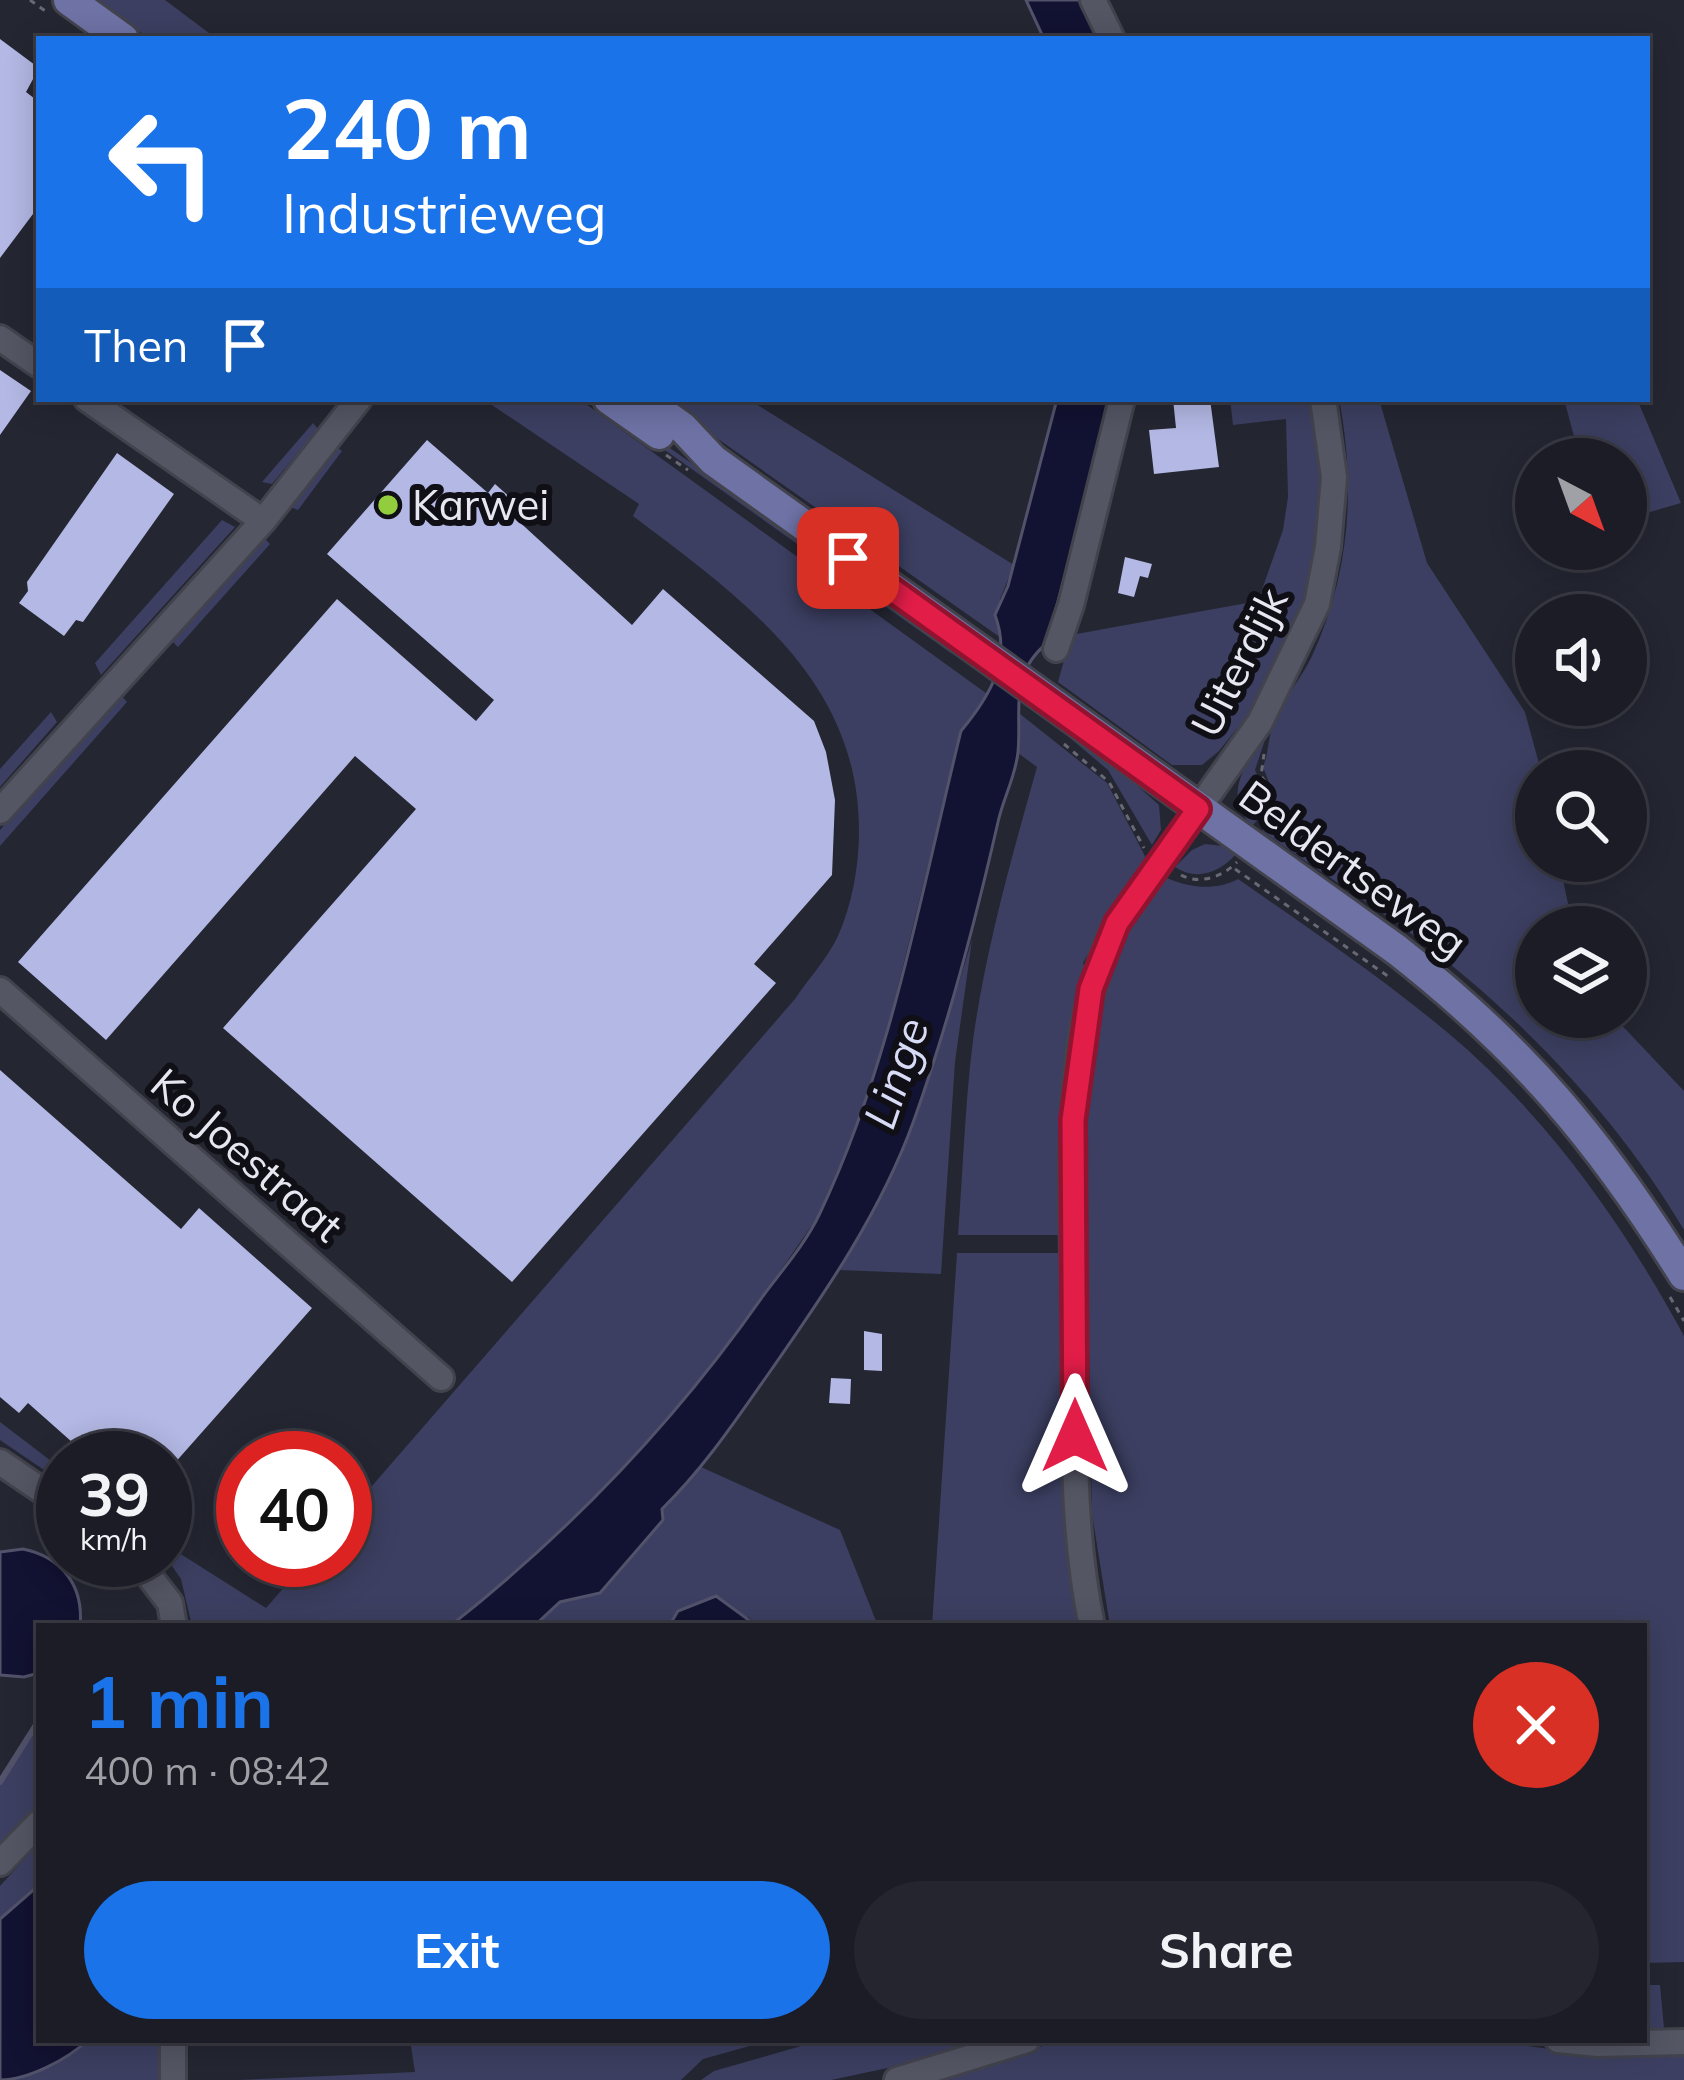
<!DOCTYPE html>
<meta charset="utf-8">
<style>
:root{--surface:#1b1c26;--page:#24252e;--text:#f1f3f6;--muted:#a0a1a7;--line:#393a43;--accent:#1a73e8}
body{margin:0;font-family:Mulish,sans-serif;background:var(--page);color:var(--text);height:100vh;display:flex;flex-direction:column;font-size:45px;white-space:nowrap}
*{box-sizing:border-box;margin:0}
p{font-size:39px;color:var(--muted)}
.icon{flex:none;width:66px;height:66px;fill:none;stroke:currentColor;stroke-width:2;stroke-linecap:round;stroke-linejoin:round}
.map{position:relative;flex:1;overflow:hidden}
.panel{position:absolute;left:36px;top:1623px;width:1611px;height:420px;display:flex;flex-direction:column;background:var(--surface);border-radius:0px;box-shadow:0 6px 30px #0003,0 0 0 3px var(--line)}
.panel>*{flex:none}
.guide{position:absolute;left:36px;top:36px;width:1614px;height:366px;border-radius:0px;box-shadow:0 6px 30px #0003,0 0 0 3px var(--line);background:#1a73e8;color:#fff;overflow:hidden}
.needle{width:78px;rotate:139deg}
.controls{position:absolute;left:1515px;top:438px;display:grid;gap:24px}
.controls a{display:grid;place-items:center;width:132px;height:132px;border-radius:50%;background:var(--surface);box-shadow:0 6px 30px #0003,0 0 0 3px var(--line);font-size:60px}
.speed{position:absolute;left:36px;top:1431px;display:flex;gap:24px;font-size:60px;font-weight:700;text-align:center}
.speed>*{display:grid;place-content:center;width:156px;height:156px;border-radius:50%;background:var(--surface);box-shadow:0 6px 30px #0003,0 0 0 3px var(--line);line-height:1}
.speed small{font-size:30px;font-weight:400}
.speed .limit{border:18px solid #d22;background:#fff;color:#111}
.pin{position:absolute;display:grid;place-items:center;width:102px;height:102px;color:#fff;margin:-51px;border-radius:24px;box-shadow:0 6px 18px #0006}
.me{position:absolute;width:132px;margin:-66px;rotate:0deg;stroke-linejoin:round;filter:drop-shadow(0 0 9px #0008)}
.turn{display:flex;align-items:center;gap:42px;height:252px;padding:0 48px;font-size:54px}
.turn .icon{width:156px;height:156px;stroke-width:2.5}
.turn b{display:block;font-size:84px;line-height:102px}
.then{display:flex;align-items:center;height:114px;padding:0 48px;background:#0003;gap:24px;font-size:45px}
.round{display:grid;place-items:center;flex:none;width:126px;height:126px;border-radius:63px;background:var(--page)}
.overview{display:flex;align-items:center;justify-content:space-between;height:204px;padding:0 48px}
h1{font-size:72px;font-weight:700;line-height:90px;color:var(--accent)}
.button{display:flex;gap:24px;margin-top:auto;padding:24px 48px}
.button a{flex:1;height:138px;border-radius:72px;background:var(--accent);color:#fff;font-size:48px;font-weight:700;line-height:138px;text-align:center}
.button a+a{background:var(--page);color:var(--text)}
.map>svg:first-child{display:block}
</style>
<div class="map">
<svg width="1684" height="2080" viewBox="0 0 1684 2080">
<rect width="100%" height="100%" fill="#242632"/>
<path fill="#3c3f61" d="M95,0H165L217,39H150Z
M483,399H579L990,696L961,731L887,1031L856,1127L819,1215L743,1325L675,1411L573,1523L450,1626H192L181,1579L165,1556V1544L266,1608L308,1560H345V1517L795,999C808,979 827,959 837,938C852,906 859,866 859,831C859,679 742,599 633,516L639,504Z
M593,399H600L955,648L951,653Z
M661,399H748L1014,565L1000,599L1004,640Z
M1230,399H1320L1327,450L1315,586L1266,692L1219,751L1202,765H1172L1058,682L1071,635L1258,601L1283,530L1288,497L1286,419L1233,425Z
M1339,399H1379L1427,563L1525,712L1541,771H1536V861H1559L1573,927H1536V1017H1614L1684,1091V1230C1612,1108 1506,1001 1391,919C1348,889 1304,861 1262,831C1282,797 1275,800 1263,767C1268,754 1268,743 1271,731C1277,706 1301,680 1312,656C1350,574 1356,487 1339,399Z
M1564,399H1637L1681,503L1626,519V459H1580Z
M313,423L318,429L272,484L262,482Z
M336,446L342,451L298,510L288,506Z
M222,520L235,527L101,675L95,663Z
M263,537L270,544L178,647L173,642Z
M122,696L127,702L0,846V830L79,736Z
M1025,700L1098,751L1159,805L1161,830L1152,845L1108,770Z
M1015,710L1107,783L1147,860L1130,879L1083,963L1090,981L1068,1235H958C963,1170 965,1104 973,1040C986,947 1012,856 1037,767L1018,753Z
M51,712L57,722L0,787V769Z
M1261,737L1264,743L1255,770C1266,793 1272,805 1252,826C1223,795 1244,769 1261,737Z
M1205,844L1223,846L1235,855C1219,873 1196,881 1175,867L1192,850Z
M1167,878C1190,888 1216,891 1238,879C1308,928 1381,977 1447,1032C1547,1116 1622,1222 1684,1336V1962L1644,1963V1626H1110L1092,1514L1085,1128L1093,1052L1102,1013L1100,985L1133,918Z
M972,940L955,1062L941,1274L839,1270C902,1167 937,1055 972,940Z
M957,1253H1068L1087,1626H932Z
M0,1422L63,1470V1483L0,1440Z
M701,1467L840,1530L878,1626H757L749,1617L678,1611L669,1626H534L560,1602L600,1593L663,1520L662,1509Z
M39,1723V1807L0,1848V1784Z
M39,1843V1885L0,1919V1886Z
M1644,1985H1660L1664,2028L1644,2032Z
M88,2040H167V2080H14L71,2054Z
M410,2040H771L703,2059L681,2080H237L415,2072Z
M822,2040H984L911,2063L831,2080H701L714,2071Z
M1062,2040H1484L1595,2055L1684,2053V2080H935Z"/>
<path fill="#121232" stroke="#52526b" stroke-width="3" d="M1026,0H1084L1100,39H1044Z
M1057,399H1112L1047,643C1008,676 1022,708 1018,752C1016,775 1003,799 998,822C975,923 949,1022 914,1120C881,1212 825,1293 769,1373C736,1420 704,1468 662,1509L663,1520L600,1593L560,1602L534,1626H450C572,1530 674,1423 763,1296C783,1269 806,1243 820,1213C892,1062 921,892 961,731C990,696 1012,660 995,615L1008,586Z
M23,1549C62,1557 84,1586 80,1626H39V1673L24,1677L0,1675V1552Z
M716,1596L757,1626H669L678,1611Z
M39,1885V2040H88C68,2059 28,2080 0,2080V1919Z"/>
<g fill="none" stroke-linecap="round" stroke-linejoin="round">
<path stroke="#52526b" stroke-width="6" d="M0,1782L39,1720"/>
</g>
<path fill="#b3b8e4" d="M0,39L39,68L26,92L39,102V206L0,258Z
M0,370L31,391L0,435Z
M1173,399H1210L1219,467L1154,474L1149,430L1176,428Z
M427,440L488,493L495,484L522,508L514,517L632,625L663,589L814,721L826,752L835,800L832,875L754,964L776,983L512,1282L223,1028L416,809L355,756L106,1040L18,962L337,599L476,721L494,700L327,554Z
M117,453L174,494L83,622L76,620L64,636L19,603L28,591L27,582Z
M1125,557L1152,564L1148,578L1140,576L1134,597L1118,593Z
M0,1070L181,1229L199,1208L312,1308L165,1474V1458H90L28,1403L19,1413L0,1397Z
M864,1331L882,1334V1371L864,1370Z
M831,1378L851,1379L850,1404L829,1403Z"/>
<g fill="none" stroke-linecap="round" stroke-linejoin="round">
<defs>
<path id="minor" d="M1093,0L1112,39
M0,338L39,365
M87,399L263,521
M1056,649L1071,605L1122,399
M0,811L263,521L359,399
M0,990L441,1378
M0,1462L63,1505
M137,1560L170,1603L174,1626
M1092,1626C1071,1527 1075,1423 1074,1323C1074,1191 1058,1044 1117,923L1260,722L1317,604L1328,547L1334,477L1323,399
M0,1863L39,1823
M173,2040V2080
M1558,2040L1598,2044L1684,2042
M897,2080L1027,2040"/>
<path id="major" d="M69,0L123,39
M609,399L659,434
M643,399L683,428L713,460L1397,950C1523,1049 1599,1139 1684,1275"/>
</defs>
<use href="#minor" stroke="#42434d" stroke-width="30"/>
<use href="#major" stroke="#42434d" stroke-width="36"/>
<path stroke="#686974" stroke-width="3" stroke-dasharray="6 6" stroke-linecap="butt" d="M30,0L48,13
M666,455L688,470
M1064,744L1109,782L1144,848
M1263,825C1279,804 1276,796 1261,776L1264,754
M1235,869L1389,977
M1181,875C1199,885 1223,877 1237,862
M1670,1297L1684,1321"/>
<use href="#minor" stroke="#545664" stroke-width="24"/>
<use href="#major" stroke="#6e72a5" stroke-width="30"/>
</g>
<g fill="none" stroke-linecap="round" stroke-linejoin="round">
<defs>
<path id="route" d="M848,558L1198,809L1117,923L1091,989L1073,1120L1075,1436"/>
</defs>
<use href="#route" stroke="#92132f" stroke-width="30"/>
<use href="#route" stroke="#e11d48" stroke-width="21"/>
</g>
<circle fill="#92cd3e" stroke="#0f0f15" stroke-width="4.5" cx="388" cy="505" r="12"/>
<g text-anchor="middle" stroke-width="12" stroke-linejoin="round" paint-order="stroke">
<g font-size="42" fill="#e6e7f0" stroke="#0f0f15" text-anchor="start">
<text x="412" y="520">Karwei</text>
</g>
<g font-size="42" fill="#e6e7f0" stroke="#0f0f15">
<text transform="translate(1239 662) rotate(-63)" y="15">Uiterdijk</text>
<text transform="translate(1353 869) rotate(36)" y="15">Beldertseweg</text>
<text transform="translate(247 1155) rotate(41)" y="15">Ko Joestraat</text>
</g>
<g font-size="45" font-style="italic" fill="#d8dbf6" stroke="#0f0f15">
<text transform="translate(896 1073) rotate(-71)" y="16">Linge</text>
</g>
</g>
</svg>
<div class="controls">
<a><svg class="needle" viewBox="-14 -14 28 28"><path d="M0-13l5 13h-10z" fill="#e53935"/><path d="M0 13l5-13h-10z" fill="#a0a1a7"/></svg></a>
<a><svg class="icon" aria-label="sound" viewBox="0 0 24 24"><path d="M4 9h4l5-4v14l-5-4H4zM17 9q2 3 0 6"/></svg></a>
<a><svg class="icon" aria-label="search" viewBox="0 0 24 24"><circle cx="10" cy="10" r="6"/><path d="M15 15l6 6"/></svg></a>
<a><svg class="icon" aria-label="layers" viewBox="0 0 24 24"><path d="M12 4l9 5-9 5-9-5zM3 14l9 5 9-5"/></svg></a>
</div>
<div class="speed"><div>39<small>km/h</small></div><div class="limit">40</div></div>
<div class="pin" style="left:848px;top:558px;background:#d93025"><svg class="icon" aria-label="arrive" viewBox="0 0 24 24"><path d="M6 21V4h12l-3 4 3 4H6"/></svg></div>
<svg class="me" style="left:1075px;top:1436px" viewBox="-20 -20 40 40"><path d="M0-17L14 15 0 8-14 15z" fill="#e11d48" stroke="#fff" stroke-width="4"/></svg>
<div class="guide">
<div class="turn"><svg class="icon" aria-label="left" viewBox="0 0 24 24"><path d="M17 20v-9H6M10 6l-5 5 5 5"/></svg><div><b>240 m</b>Industrieweg</div></div>
<div class="then">Then<svg class="icon" aria-label="arrive" viewBox="0 0 24 24"><path d="M6 21V4h12l-3 4 3 4H6"/></svg></div>
</div>
<section class="panel">
<div class="overview"><div><h1>1 min</h1><p>400 m · 08:42</p></div><a class="round" style="background:#d93025;color:#fff"><svg class="icon" aria-label="close" viewBox="0 0 24 24"><path d="M6 6l12 12M18 6L6 18"/></svg></a></div>
<div class="button"><a>Exit</a><a>Share</a></div>
</section>
</div>
